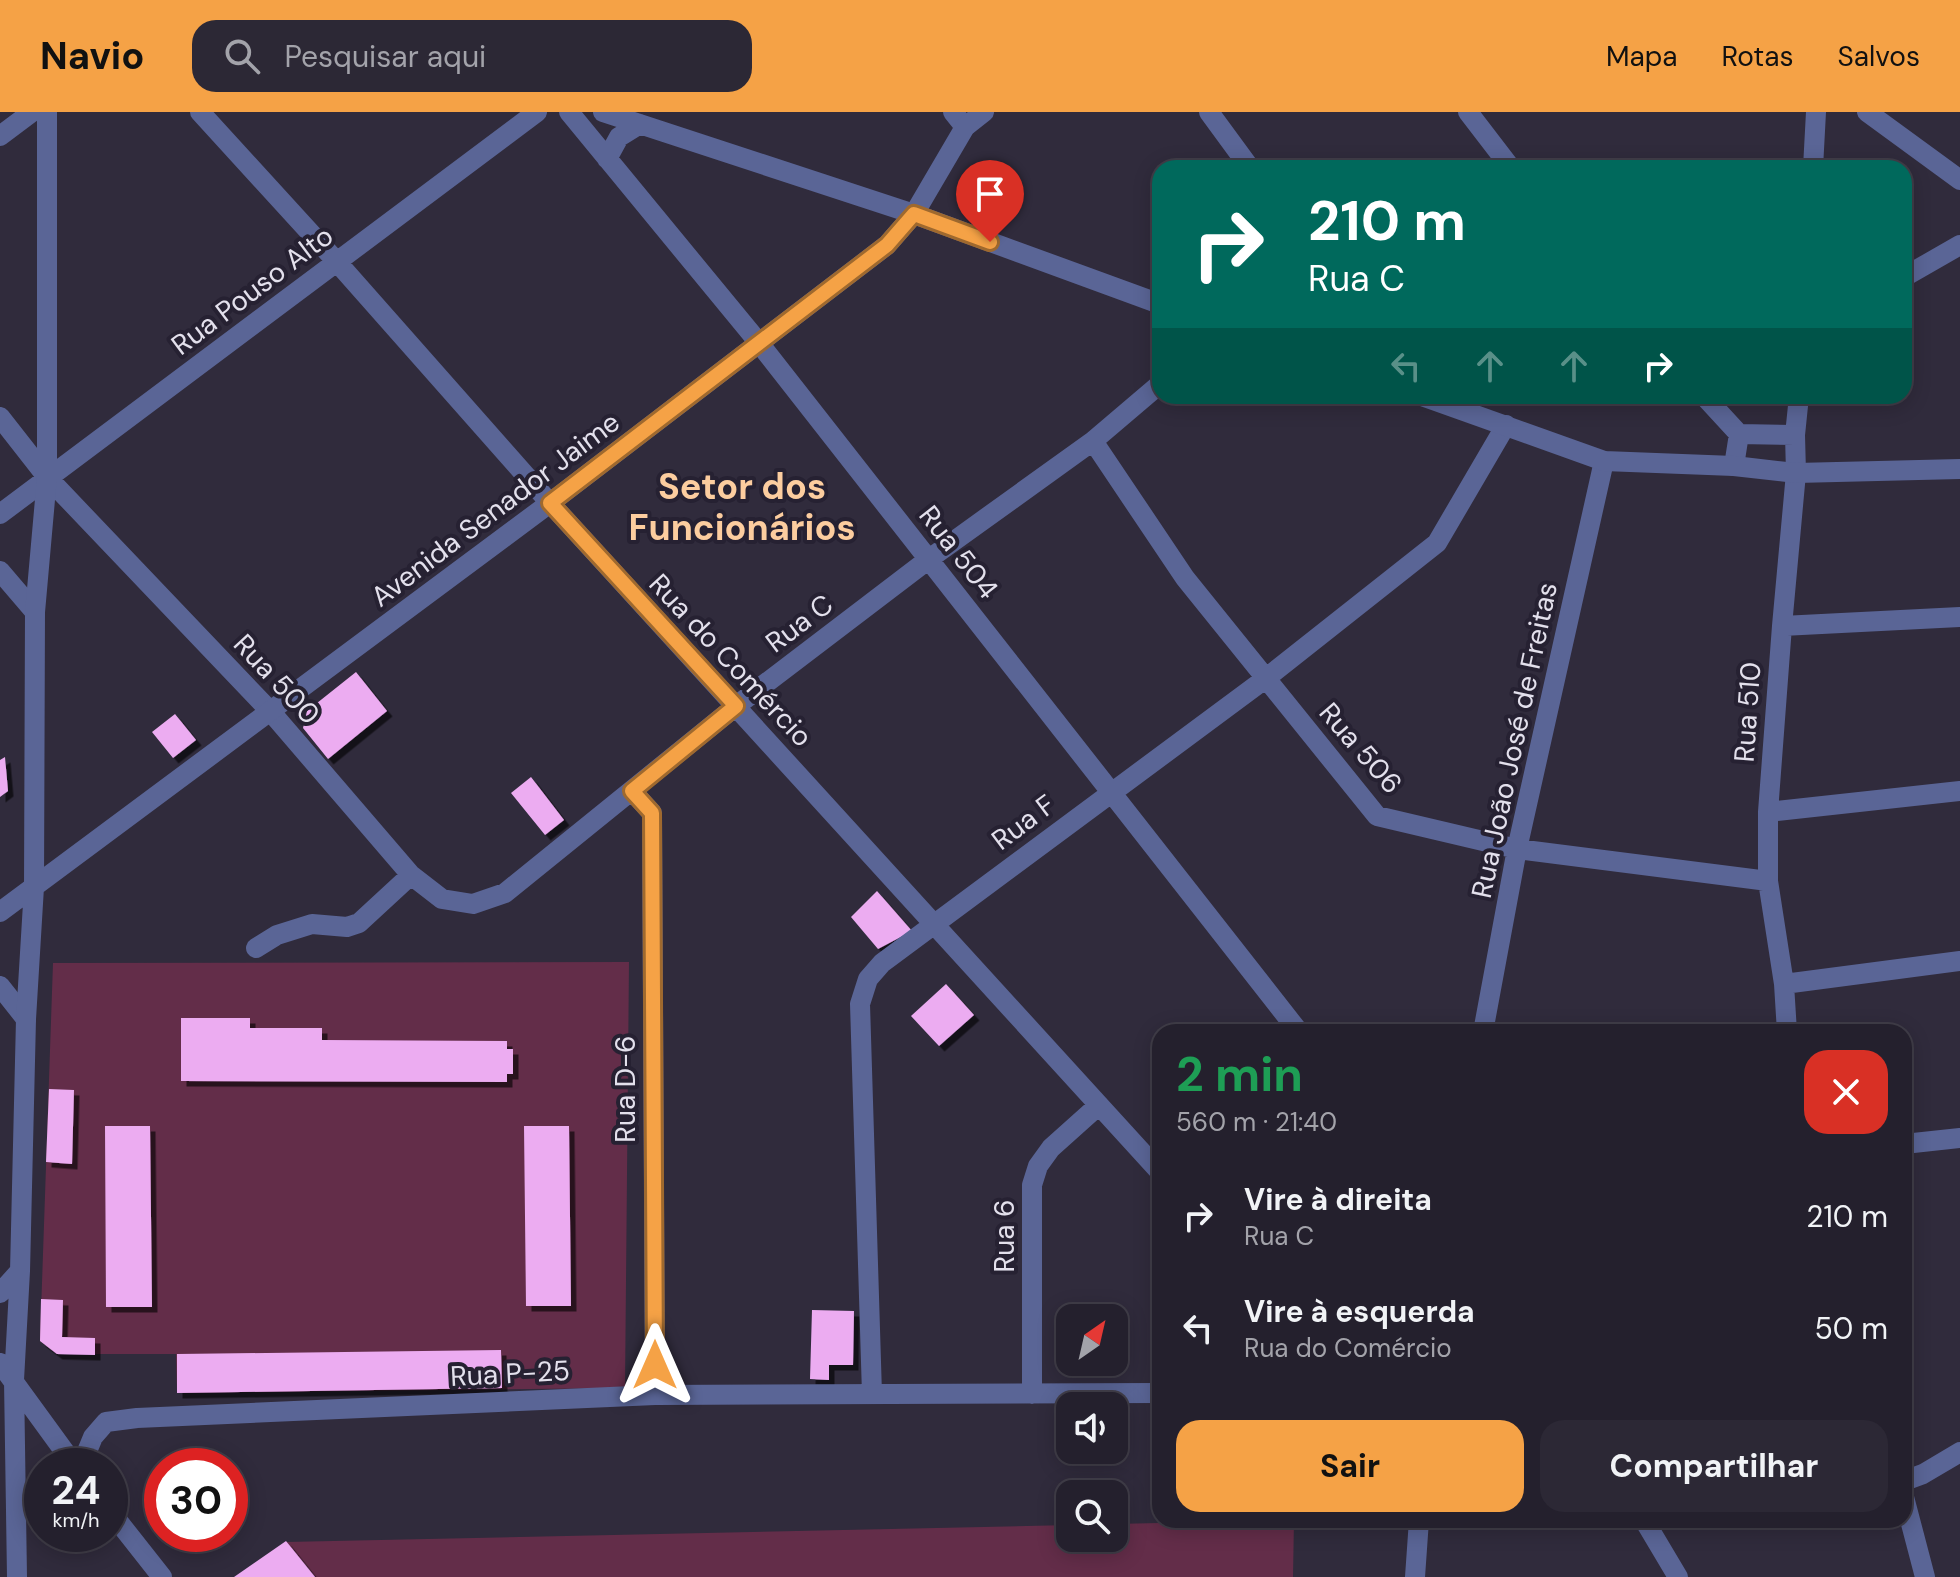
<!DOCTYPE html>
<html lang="pt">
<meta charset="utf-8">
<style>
:root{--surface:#24202d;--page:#2c2835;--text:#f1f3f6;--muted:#a3a3aa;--line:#413e49;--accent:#f5a246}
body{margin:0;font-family:"DM Sans",sans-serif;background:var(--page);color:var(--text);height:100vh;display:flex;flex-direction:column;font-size:30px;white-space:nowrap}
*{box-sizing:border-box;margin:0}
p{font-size:26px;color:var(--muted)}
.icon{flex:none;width:44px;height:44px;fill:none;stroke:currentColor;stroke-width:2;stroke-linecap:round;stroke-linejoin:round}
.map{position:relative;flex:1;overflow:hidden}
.side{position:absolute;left:1152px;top:912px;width:760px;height:504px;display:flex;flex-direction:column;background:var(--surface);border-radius:24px;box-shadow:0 4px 20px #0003,0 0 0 2px var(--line)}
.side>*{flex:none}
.banner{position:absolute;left:1152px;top:48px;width:760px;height:244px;border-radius:24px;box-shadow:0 4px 20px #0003,0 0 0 2px var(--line);background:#00695c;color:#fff;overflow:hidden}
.needle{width:52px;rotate:34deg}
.fabs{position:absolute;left:1056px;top:1192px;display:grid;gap:16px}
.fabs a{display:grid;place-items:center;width:72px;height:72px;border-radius:16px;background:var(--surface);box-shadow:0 4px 20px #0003,0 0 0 2px var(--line);font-size:40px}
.speed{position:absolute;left:24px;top:1336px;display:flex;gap:16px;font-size:40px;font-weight:700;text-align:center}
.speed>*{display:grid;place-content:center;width:104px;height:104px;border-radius:50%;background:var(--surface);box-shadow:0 4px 20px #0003,0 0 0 2px var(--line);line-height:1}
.speed small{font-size:20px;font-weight:400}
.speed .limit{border:12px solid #d22;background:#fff;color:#111}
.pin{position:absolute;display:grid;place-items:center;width:68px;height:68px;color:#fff;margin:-82px -34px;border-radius:50% 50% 50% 0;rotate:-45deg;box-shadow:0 0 8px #0007}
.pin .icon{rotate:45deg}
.me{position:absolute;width:88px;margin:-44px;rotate:0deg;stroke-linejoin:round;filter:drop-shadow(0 0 6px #0008)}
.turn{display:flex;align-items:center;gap:28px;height:168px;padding:0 24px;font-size:36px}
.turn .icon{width:104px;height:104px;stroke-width:2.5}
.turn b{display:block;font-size:56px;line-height:68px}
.lanes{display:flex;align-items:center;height:76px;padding:0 24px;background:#0003;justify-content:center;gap:40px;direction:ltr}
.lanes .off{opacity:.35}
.round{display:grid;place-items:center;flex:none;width:84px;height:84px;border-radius:24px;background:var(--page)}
.summary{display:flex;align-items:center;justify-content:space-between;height:136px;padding:0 24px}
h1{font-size:48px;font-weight:700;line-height:60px;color:#1e9e55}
.cta{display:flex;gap:16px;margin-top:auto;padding:16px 24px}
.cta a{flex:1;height:92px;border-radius:24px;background:var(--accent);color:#111;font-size:32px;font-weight:700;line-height:92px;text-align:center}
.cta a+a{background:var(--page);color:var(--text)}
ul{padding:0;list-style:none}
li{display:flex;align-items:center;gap:24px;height:112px;padding:0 24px}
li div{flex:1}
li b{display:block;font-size:30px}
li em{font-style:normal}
header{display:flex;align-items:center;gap:48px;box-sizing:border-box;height:112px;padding:0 40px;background:var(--accent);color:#111}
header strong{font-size:38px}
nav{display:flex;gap:44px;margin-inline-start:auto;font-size:28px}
.search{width:560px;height:72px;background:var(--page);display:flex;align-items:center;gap:20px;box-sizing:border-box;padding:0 28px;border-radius:24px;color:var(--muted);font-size:30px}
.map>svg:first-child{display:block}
</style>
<header>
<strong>Navio</strong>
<div class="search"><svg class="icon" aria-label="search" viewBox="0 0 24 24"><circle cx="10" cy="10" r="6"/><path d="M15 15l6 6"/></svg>Pesquisar aqui</div>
<nav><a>Mapa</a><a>Rotas</a><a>Salvos</a></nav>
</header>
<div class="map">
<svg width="1960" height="1465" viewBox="0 0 1960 1465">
<defs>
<filter id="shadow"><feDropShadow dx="5.5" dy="5.5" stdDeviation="0" flood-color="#0009"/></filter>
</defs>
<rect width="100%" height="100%" fill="#302b3c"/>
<path fill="#632d49" d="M629,850L625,1276L177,1281L176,1242H57L40,1229L53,851Z
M1294,1408L1293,1465H315L286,1430L1070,1413V1426H1114V1412Z"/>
<path fill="#ecacf1" filter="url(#shadow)" d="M356,560L387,599L328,647L303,616L307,599Z
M175,602L196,628L173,646L152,620Z
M5,645L8,679L0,685V648Z
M531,665L564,708L545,723L511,681Z
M877,779L912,819L878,837L851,805Z
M946,872L974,903L939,934L911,904Z
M181,906H250V916H322V928L507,929V937H513V962H507V970L181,969Z
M49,977L74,978L72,1052L46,1050Z
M105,1014H150L152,1195H106Z
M524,1014H569L571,1194H526Z
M41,1187L63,1188L62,1225L95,1226V1243L57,1242L40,1229Z
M812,1198L854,1199L853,1253H829V1268L810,1267Z
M501,1238L502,1276L177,1281V1242Z
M286,1429L315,1465H234Z"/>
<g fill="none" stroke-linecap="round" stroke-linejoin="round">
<path stroke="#5a6596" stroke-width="20" d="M200,0L337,150L550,391L1160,1060
M569,0L759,231L1299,920
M603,0L914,102
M953,0L965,15
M1209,0L1250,56
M1468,0L1511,56
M1867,0L1960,68
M0,24L32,0
M607,47L619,25L640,12
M1813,56L1816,0
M1904,165L1960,133
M1704,284L1739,322L1734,354
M0,305L47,365L271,600L411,763L442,787L473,792L505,781L736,594L929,447L1093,329L1160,272
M1739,322L1795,323
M1093,329L1185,466L1377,704L1517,737L1768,769
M0,402L537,0
M0,459L35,500
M1782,514L1960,505
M632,679L652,701L655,1283
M1768,700L1960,679
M256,836L277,823L312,812L347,815L359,811L411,763
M1784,872L1960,849
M0,874L26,907
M1483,920L1517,737L1604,349
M1787,920L1784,872L1768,769V700L1782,514L1796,361L1795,323L1799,284
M1904,1032L1960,1026
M872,1282L860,892L868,867L882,851L1265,567L1437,431L1506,313
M1032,1282V1073L1038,1054L1051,1036L1099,993
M81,1354L93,1325L106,1310L137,1306L655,1283L1160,1281
M1904,1369L1923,1362L1960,1340
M1904,1385L1925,1465
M1644,1408L1678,1465
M1415,1465L1419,1408"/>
<path stroke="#5a6596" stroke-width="20" d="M914,102L1160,192
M1422,284L1604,349L1734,354L1796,361L1960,357
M0,800L550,391L887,133L914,102L965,15L984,0
M0,1181L20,1159
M0,1251L75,1354
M110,1399L162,1465
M17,1465L14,1268L20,1159L26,907L34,775L35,500L47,365V0"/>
</g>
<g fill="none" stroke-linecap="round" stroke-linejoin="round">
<defs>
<path id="route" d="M655,1253L652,701L632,679L736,594L550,391L887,133L914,102L990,130"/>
</defs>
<use href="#route" stroke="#9f692e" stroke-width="20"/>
<use href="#route" stroke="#f5a246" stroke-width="14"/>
</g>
<g text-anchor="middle" stroke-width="8" stroke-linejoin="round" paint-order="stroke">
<g font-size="28" fill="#e3e0ec" stroke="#262132">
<text transform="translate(252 178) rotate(-37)" y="10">Rua Pouso Alto</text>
<text transform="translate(495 397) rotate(-37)" y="10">Avenida Senador Jaime</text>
<text transform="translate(959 440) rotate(52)" y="10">Rua 504</text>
<text transform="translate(799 511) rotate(-37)" y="10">Rua C</text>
<text transform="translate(731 548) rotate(47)" y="10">Rua do Comércio</text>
<text transform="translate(277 567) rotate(47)" y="10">Rua 500</text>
<text transform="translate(1747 600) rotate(-86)" y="10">Rua 510</text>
<text transform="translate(1514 628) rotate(-78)" y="10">Rua João José de Freitas</text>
<text transform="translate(1361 636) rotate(49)" y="10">Rua 506</text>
<text transform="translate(1023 710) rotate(-37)" y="10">Rua F</text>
<text transform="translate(625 977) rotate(-90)" y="10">Rua D-6</text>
<text transform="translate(1004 1124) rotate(-90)" y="10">Rua 6</text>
<text transform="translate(510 1261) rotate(-3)" y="10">Rua P-25</text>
</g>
<g font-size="36" font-weight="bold" fill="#fccd9f" stroke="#262132">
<text x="742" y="387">Setor dos<tspan x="742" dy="41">Funcionários</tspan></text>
</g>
</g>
</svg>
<div class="fabs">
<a><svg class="needle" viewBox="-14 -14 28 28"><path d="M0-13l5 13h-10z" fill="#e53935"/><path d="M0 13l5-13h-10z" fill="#a3a3aa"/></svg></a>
<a><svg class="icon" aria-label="sound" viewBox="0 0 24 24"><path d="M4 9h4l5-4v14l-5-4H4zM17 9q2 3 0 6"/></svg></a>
<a><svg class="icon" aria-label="search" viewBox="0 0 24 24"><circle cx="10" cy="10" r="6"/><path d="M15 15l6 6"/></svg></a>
</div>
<div class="speed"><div>24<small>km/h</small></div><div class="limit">30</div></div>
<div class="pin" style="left:990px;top:130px;background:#d93025"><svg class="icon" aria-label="arrive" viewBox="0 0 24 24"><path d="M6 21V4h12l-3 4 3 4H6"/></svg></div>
<svg class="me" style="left:655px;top:1253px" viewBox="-20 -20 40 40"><path d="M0-17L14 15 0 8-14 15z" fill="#f5a246" stroke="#fff" stroke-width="4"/></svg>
<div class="banner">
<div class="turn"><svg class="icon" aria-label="right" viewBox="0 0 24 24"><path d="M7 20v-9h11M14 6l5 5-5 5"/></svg><div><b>210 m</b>Rua C</div></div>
<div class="lanes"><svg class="icon off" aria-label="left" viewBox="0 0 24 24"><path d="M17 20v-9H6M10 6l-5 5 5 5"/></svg><svg class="icon off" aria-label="ahead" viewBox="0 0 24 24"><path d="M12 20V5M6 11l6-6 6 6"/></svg><svg class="icon off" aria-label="ahead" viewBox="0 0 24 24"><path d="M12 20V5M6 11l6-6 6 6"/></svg><svg class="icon" aria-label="right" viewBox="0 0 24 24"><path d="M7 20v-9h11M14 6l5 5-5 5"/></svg></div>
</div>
<section class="side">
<div class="summary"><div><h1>2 min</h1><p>560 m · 21:40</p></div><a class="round" style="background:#d93025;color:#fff"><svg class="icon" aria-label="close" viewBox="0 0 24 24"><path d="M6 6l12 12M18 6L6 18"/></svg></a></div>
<ul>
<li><svg class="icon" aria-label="right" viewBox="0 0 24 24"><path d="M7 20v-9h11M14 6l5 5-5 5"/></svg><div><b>Vire à direita</b><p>Rua C</p></div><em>210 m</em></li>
<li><svg class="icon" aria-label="left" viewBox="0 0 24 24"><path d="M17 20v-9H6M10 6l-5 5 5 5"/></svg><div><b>Vire à esquerda</b><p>Rua do Comércio</p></div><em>50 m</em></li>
</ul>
<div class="cta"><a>Sair</a><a>Compartilhar</a></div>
</section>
</div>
